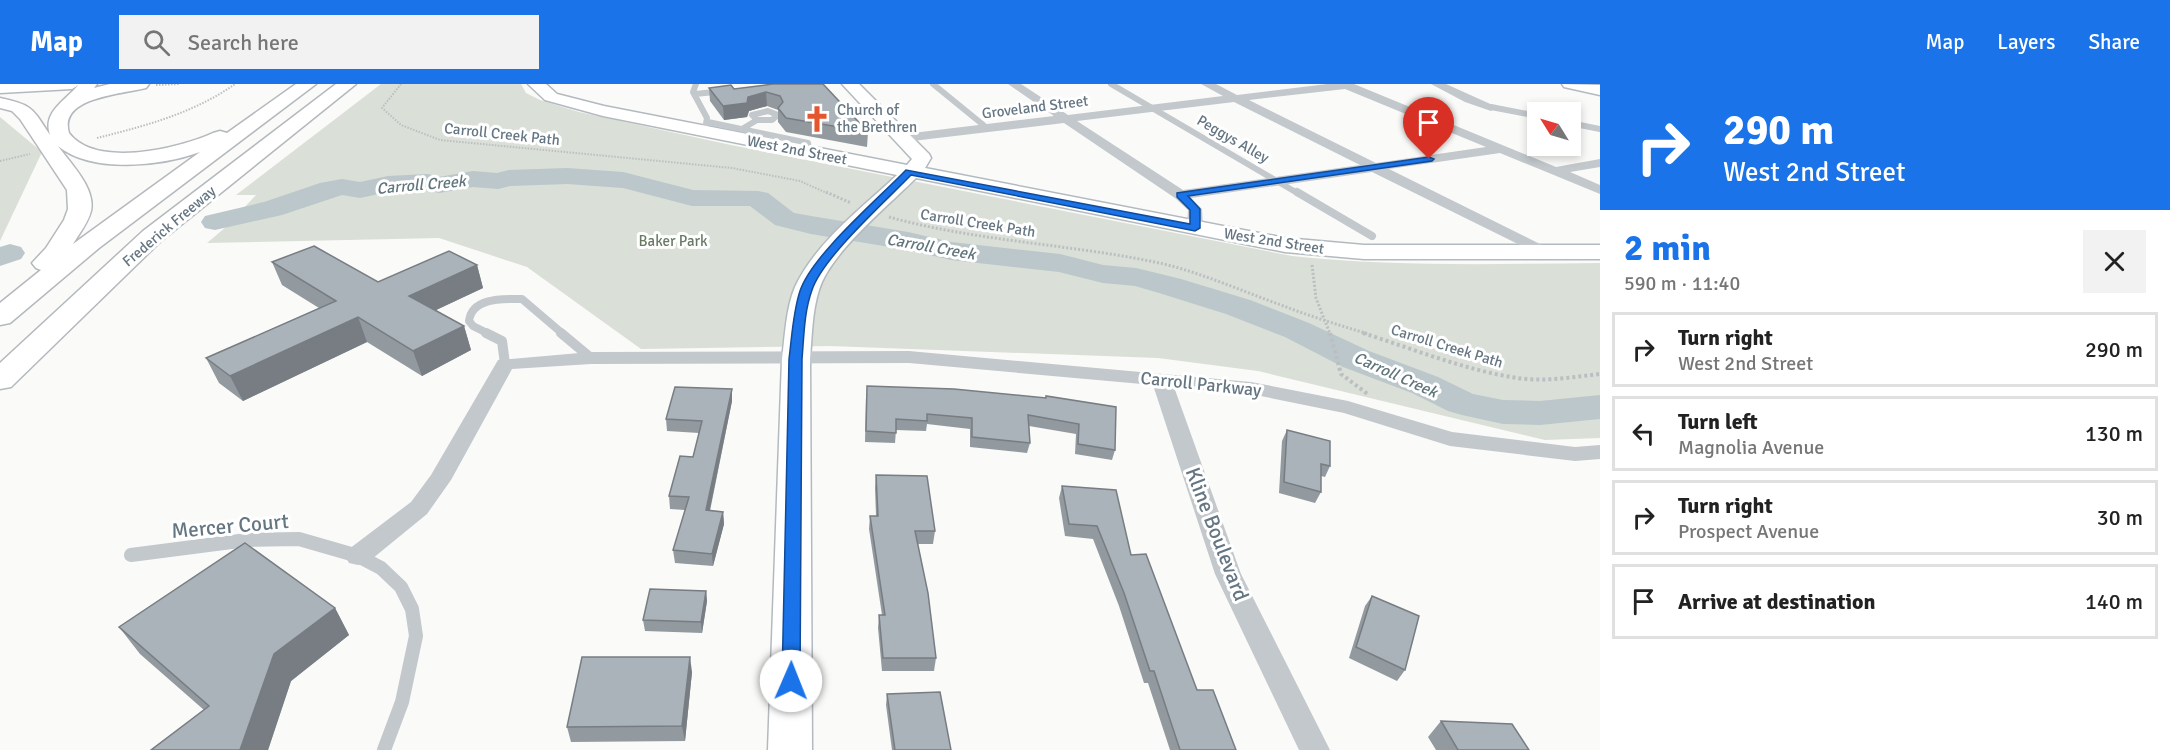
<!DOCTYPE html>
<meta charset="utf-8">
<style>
:root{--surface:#fff;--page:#f2f2f2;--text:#222;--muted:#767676;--line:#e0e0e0;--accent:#1a73e8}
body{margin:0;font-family:Signika,sans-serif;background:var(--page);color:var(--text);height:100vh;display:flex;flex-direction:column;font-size:22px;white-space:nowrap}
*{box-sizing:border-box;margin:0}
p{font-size:20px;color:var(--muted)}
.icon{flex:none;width:33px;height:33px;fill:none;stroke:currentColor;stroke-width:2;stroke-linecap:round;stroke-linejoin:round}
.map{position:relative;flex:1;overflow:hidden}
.side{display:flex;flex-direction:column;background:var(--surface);width:570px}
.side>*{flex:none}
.top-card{background:#1a73e8;color:#fff;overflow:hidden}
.needle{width:39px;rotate:307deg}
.tools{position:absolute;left:1527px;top:18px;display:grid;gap:12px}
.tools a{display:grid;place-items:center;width:54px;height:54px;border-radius:0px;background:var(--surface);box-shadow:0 3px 9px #0003;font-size:30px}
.pin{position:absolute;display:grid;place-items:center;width:51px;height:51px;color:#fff;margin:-62px -26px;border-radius:50% 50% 50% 0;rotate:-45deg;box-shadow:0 0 6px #0007}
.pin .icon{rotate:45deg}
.me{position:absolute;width:66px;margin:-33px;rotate:1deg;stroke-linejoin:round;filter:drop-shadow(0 0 4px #0008)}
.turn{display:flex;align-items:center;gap:21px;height:126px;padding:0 24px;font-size:27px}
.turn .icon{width:78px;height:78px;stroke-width:2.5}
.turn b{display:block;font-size:42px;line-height:51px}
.round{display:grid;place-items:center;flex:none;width:63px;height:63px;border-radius:0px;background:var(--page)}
.overview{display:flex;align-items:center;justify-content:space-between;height:102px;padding:0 24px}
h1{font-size:36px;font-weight:700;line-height:45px;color:var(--accent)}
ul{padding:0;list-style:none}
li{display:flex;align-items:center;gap:18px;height:75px;margin:0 12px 9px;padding:0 12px;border:3px solid var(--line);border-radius:0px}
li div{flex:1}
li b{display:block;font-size:22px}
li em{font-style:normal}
header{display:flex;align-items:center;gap:36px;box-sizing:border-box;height:84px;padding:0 30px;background:var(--accent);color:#fff}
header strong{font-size:28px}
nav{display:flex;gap:33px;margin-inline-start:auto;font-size:21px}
.search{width:420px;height:54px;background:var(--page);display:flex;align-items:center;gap:15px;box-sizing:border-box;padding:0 21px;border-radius:0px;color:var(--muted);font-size:22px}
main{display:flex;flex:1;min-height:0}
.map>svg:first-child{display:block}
</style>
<header>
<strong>Map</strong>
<div class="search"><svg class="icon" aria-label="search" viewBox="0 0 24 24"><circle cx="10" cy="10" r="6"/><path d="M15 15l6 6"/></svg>Search here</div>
<nav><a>Map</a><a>Layers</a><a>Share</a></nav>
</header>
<main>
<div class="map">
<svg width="1600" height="666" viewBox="0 0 1600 666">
<rect width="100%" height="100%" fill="#fafaf8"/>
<path fill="#dadfd7" d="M381,0H521L526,9L540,16L579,28L731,61L1292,172C1394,183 1498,180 1600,179V354L1545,356L1258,287L1158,274L830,262L641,265L527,183L439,154L207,159L226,143L256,111H236Z
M0,33L42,68L0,157Z"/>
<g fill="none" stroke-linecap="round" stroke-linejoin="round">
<path fill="#bbc7cb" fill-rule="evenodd" d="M567,84L623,88L693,106L758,107L768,109L794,129L811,132L908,148L951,158L1060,170L1103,181L1136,184L1181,195L1250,216L1309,239L1369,267L1438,293L1473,310L1503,316L1540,317L1600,311V335L1540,341L1503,340L1462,331L1448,327L1412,309L1343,283L1285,253L1226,230L1159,209L1135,202L1103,199L1059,188L951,176L908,166L811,150L775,141L750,122H692L623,104L567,100L510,102L498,105L473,103L439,109L427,106L388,108L360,114L342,111L282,131L215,146L205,144L201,138L205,132L264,118L320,99L342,95L360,98L388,92L428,90L439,93L473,87L497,89L509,86Z
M10,160L21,163L25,169L21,175L0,182V163Z"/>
<defs>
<path id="secondary" d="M0,0H80L72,5L0,9Z
M528,0H546L557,10L604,22L907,81L912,75L842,0H859L929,70L931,74L925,84L1285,154L1364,161H1600V175H1364L1285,168L916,94C888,122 830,169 819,206C812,228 812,252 810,275L812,666H768L782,275C785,252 786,224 795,203C816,158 862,124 897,91L603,32L545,16Z
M1562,0L1600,1V11L1564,3Z"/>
<path id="highway" d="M79,0H97L94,4L110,0H149L146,4C123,10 58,13 69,49C96,85 180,64 213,49L220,47L227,49L296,0H316L99,164L10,239L0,241V219L41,186L36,184L32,179L46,164L64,136L68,125L67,106L20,35L12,27L0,24V14C33,21 32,24 50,51C42,27 67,16 79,0ZM58,62C92,90 162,82 200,68L73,160C79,150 88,139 91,127C96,104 70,79 58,62Z
M336,0H356L161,157L11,303L0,305V279L143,147Z"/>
</defs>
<use href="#secondary" stroke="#b3babf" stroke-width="3"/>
<use href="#highway" stroke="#b4b9bd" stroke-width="3"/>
<path stroke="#bbbfc2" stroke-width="2" stroke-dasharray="1.5 1.5" stroke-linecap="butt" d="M401,0L382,24L401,41L440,56L732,84L800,97L829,110
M156,1L180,0
M97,54C145,42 194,29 235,0
M0,77L30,70"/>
<path stroke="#bbbfc2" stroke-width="3" stroke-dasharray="2 2" stroke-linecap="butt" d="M826,108L851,119
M889,133C979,158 1073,160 1164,180C1204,190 1242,207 1281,221C1309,232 1339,241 1368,250
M1312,181L1316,214L1330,250"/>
<path stroke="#bbbfc2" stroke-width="4" stroke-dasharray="3 3" stroke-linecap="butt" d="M1330,249L1341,290L1369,311
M1363,249C1413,265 1465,286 1517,294C1545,298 1573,293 1600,290"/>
<path stroke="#c3c8cc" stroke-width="6" d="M696,0L693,8L707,34L705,45
M933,0L987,44
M1111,0L1299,110
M695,10L724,7
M1491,23L1538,32
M768,27L778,31L772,36H757L752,31Z
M708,38L808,59L810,69
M1570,39L1600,45
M742,45L757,36"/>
<path stroke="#c3c8cc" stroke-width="8" d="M1297,108L1372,152
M489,250L473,242L469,237C472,213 503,215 522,215L563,250"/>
<path stroke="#c3c8cc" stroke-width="10" d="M486,249L502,257L505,280
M561,249L591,274"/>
<path stroke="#c3c8cc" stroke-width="14" d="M131,471L247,456L299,455L358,472L381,484L401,503L412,525L416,552L402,618L384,666"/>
<path fill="#c3c8cc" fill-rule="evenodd" d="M1008,0H1021L1068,31L1223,12L1201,0H1216L1237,11L1327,0H1354L1556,83L1600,75V83L1570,88L1600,101V110L1500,69L1389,85L1550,165L1552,168L1544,173L1372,88L1191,114L1202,125L1203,144L1195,149L1187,144L1188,126L1175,114L1064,39L904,58L898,54L904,50L1054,32ZM1345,5L1486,63L1376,79L1249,16ZM1234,18L1360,81L1183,106L1077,37Z
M1431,0H1446L1497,23L1491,27L1465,18Z
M909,267L1251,298L1348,317L1452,348L1575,363L1600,361V375L1575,377L1450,362L1344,329L1251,310L1174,303L1241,490L1330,666H1299L1215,490L1153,301L909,279L591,280L512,285L451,396L427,430L367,479L358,481L349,479L345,472L349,465L411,418L431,391L498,276L591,268Z"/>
<use href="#secondary" fill="#fff" fill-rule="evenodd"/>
<use href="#highway" fill="#fff" fill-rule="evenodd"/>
</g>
<path fill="#929a9f" d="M773,0L868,48L867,63L786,48L778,38V26L767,22L749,27L747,33L724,36L710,17L709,4L734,5Z
M272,178L378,198L477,181L483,204L436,226L464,242L471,266L422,292L367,258L243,317L219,299L206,274L319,224L282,201Z
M866,312L1046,314L1115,366L1112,376L1075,370L1076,350L1029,342L1030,359L1027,369L970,363V345L927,340L926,347L896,346L895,359L865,358Z
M732,317L710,427L723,428L724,440L713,482L675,479L673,466L685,426L670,425L669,412L693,373L699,349L667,347L666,335Z
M1287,346L1330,382L1325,393L1321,392V408L1315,419L1279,409L1282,357Z
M876,391L935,447L933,460H918L936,574L934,587H882L878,544L879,531H882L869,445L870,432H876L875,404Z
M1062,402L1131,471L1197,606L1236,666H1170L1148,599H1144L1119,522L1093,455L1065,452L1059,414Z
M706,507L707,517L702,549L645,547L643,536Z
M1372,512L1405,586L1397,597L1349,574L1365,522Z
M335,524L349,551L291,597L268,666H151L204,626L140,570L119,543Z
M692,588L685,657L571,658L567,643Z
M887,610L951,666H892L886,621Z
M1441,637L1529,666H1436L1428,653Z"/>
<path fill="#777d82" d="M766,8L767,22L749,27L747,33L724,36L723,22L748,13Z
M477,181L483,204L417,235L409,212Z
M358,233L367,258L243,317L230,292Z
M464,242L471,266L422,292L413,267Z
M732,305V317L707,439L706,426Z
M723,428L724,440L713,482L712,470Z
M706,507L707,517L702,549L701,538Z
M335,524L349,551L291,597L268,666H240L274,570Z
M690,573L692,588L685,657L682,642Z"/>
<path fill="#aab3b9" stroke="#777d82" stroke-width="1.5" d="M773,0H823L868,48L786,34L778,24L783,18L780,12L766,8L748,13L747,19L723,22L709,4L731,1L734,5Z
M314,162L378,198L449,167L477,181L409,212L464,242L413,267L358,233L230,292L206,274L336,217L272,178Z
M867,302L954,305L1046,314V312L1116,323L1115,366L1078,360L1079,340L1028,331L1030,359L972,353V334L927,330V337L896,335V349L866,347Z
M675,303L732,305L706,426L723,428L712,470L673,466L689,413L669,412L680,372L693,373L702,337L666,335Z
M1287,346L1330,357V382L1321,380V408L1284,398Z
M876,391L927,392L935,447H915L928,509L936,574H883L879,531H885L870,432H878Z
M1062,402L1116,406L1131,471L1146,470L1197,606H1213L1236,666H1180L1154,587H1150L1124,509L1097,442L1069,440Z
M245,459L335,524L274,570L240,666H151L209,622L119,543Z
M650,505L706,507L701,538L643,536Z
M1372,512L1419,532L1405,586L1356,563Z
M582,573H690L682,642L567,643Z
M940,608L951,666H895L887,610Z
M1441,637L1512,640L1529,666H1458Z"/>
<path fill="#1a73e8" stroke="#114b97" stroke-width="1.5" d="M1429,73L1434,75L1432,77L1188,112L1200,125V144L1195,147L911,91C885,118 823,173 812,206C804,228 804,252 802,275L800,597L798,603L791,605L784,603L782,597L789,275C792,252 793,228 800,207C812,171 878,115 906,86L1190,140V126L1177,113V109Z"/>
<defs>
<symbol id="church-bare" viewBox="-9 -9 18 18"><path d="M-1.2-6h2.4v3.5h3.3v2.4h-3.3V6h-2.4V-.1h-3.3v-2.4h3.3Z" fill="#e4572e" stroke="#fff" stroke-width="2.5" paint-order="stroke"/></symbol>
</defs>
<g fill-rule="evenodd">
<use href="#church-bare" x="798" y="16" width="38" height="38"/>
</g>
<g text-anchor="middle" stroke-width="6" stroke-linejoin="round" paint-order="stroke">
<g font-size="15" fill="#657683" stroke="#fff">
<text transform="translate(1035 23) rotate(-7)" y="5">Groveland Street</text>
<text transform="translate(502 50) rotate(6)" y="5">Carroll Creek Path</text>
<text transform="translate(1233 55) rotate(30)" y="5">Peggys Alley</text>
<text transform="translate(797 66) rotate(11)" y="5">West 2nd Street</text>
<text transform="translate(978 139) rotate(9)" y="5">Carroll Creek Path</text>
<text transform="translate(169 142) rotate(-40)" y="5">Frederick Freeway</text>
<text transform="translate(1274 157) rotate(9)" y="5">West 2nd Street</text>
<text transform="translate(1447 262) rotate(17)" y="5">Carroll Creek Path</text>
</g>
<g font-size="15" fill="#657683" stroke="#fff" text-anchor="start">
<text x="837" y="31">Church of<tspan x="837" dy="17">the Brethren</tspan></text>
</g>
<g font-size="15" fill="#687a64" stroke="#fff">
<text x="673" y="162">Baker Park</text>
</g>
<g font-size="16" font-style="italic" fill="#60757c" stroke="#fff">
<text transform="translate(421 100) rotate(-5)" y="6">Carroll Creek</text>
<text transform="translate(931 162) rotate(10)" y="6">Carroll Creek</text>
<text transform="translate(1396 290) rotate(24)" y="6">Carroll Creek</text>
</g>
<g font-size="18" fill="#657683" stroke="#fff">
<text transform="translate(1201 300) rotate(6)" y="6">Carroll Parkway</text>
</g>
<g font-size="21" fill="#657683" stroke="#fff">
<text transform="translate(230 442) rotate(-5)" y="7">Mercer Court</text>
<text transform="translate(1217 450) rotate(69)" y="7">Kline Boulevard</text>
</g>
</g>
</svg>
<div class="tools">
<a><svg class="needle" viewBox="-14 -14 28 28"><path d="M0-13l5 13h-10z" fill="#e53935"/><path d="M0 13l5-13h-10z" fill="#767676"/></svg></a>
</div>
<div class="pin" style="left:1429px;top:75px;background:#d93025"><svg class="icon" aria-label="arrive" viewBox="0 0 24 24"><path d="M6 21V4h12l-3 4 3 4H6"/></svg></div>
<svg class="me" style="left:791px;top:597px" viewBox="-20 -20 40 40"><circle r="19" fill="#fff"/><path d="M0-13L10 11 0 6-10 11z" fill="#1a73e8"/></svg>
</div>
<section class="side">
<div class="top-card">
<div class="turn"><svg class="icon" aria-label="right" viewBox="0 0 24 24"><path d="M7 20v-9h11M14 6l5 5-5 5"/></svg><div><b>290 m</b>West 2nd Street</div></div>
</div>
<div class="overview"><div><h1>2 min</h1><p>590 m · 11:40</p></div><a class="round"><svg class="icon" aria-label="close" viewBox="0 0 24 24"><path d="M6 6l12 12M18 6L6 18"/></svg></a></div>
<ul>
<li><svg class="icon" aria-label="right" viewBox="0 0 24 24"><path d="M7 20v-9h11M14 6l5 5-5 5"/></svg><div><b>Turn right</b><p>West 2nd Street</p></div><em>290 m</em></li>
<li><svg class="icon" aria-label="left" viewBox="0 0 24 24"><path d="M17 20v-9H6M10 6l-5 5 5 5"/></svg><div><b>Turn left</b><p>Magnolia Avenue</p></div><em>130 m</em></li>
<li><svg class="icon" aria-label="right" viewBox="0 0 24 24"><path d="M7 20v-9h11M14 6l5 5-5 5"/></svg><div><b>Turn right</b><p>Prospect Avenue</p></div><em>30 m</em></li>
<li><svg class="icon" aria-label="arrive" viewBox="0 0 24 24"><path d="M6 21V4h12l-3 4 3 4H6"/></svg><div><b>Arrive at destination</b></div><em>140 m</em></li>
</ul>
</section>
</main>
